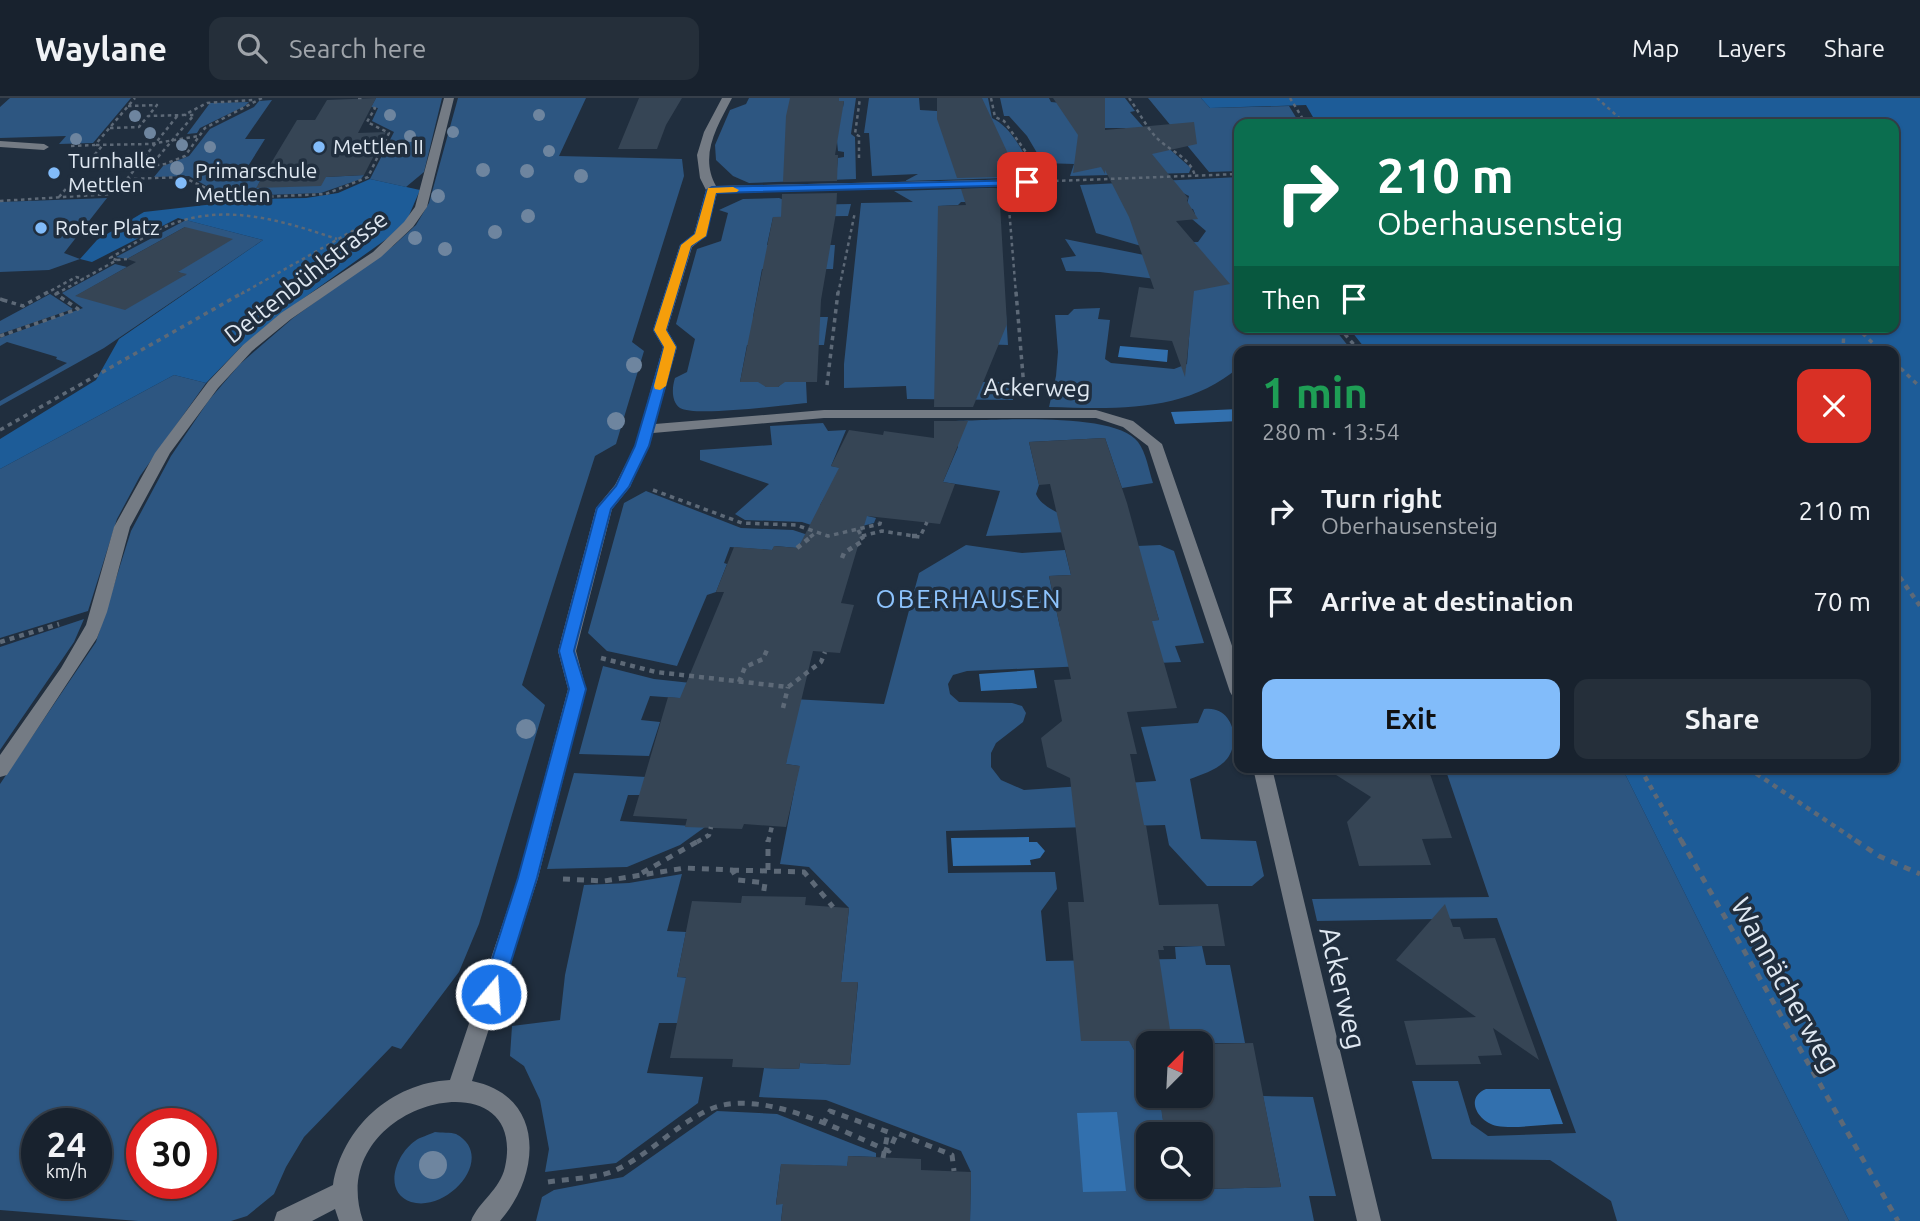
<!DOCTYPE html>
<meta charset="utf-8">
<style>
:root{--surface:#18222e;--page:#252f3a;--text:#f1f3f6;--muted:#9fa4aa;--line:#363f4a;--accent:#82bcfa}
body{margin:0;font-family:Ubuntu,sans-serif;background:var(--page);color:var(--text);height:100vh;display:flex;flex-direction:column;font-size:26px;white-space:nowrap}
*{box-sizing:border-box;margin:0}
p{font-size:23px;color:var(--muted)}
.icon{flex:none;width:38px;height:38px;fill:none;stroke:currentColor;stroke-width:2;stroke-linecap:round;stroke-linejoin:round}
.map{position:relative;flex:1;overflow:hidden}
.drawer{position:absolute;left:1234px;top:248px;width:665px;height:427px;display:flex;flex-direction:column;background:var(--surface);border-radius:14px;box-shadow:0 2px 5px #0004,0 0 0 2px var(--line)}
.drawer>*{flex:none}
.top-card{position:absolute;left:1234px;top:21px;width:665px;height:214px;border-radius:14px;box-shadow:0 2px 5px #0004,0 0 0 2px var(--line);background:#0b6e4f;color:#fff;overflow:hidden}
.needle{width:46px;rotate:24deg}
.tools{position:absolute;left:1136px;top:933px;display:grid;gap:14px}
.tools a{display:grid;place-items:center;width:77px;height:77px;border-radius:14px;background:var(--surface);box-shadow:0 2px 5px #0004,0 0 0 2px var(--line);font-size:35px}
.speed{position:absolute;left:21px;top:1010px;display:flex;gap:14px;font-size:35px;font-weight:700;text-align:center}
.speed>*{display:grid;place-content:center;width:91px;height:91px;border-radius:50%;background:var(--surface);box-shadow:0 2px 5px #0004,0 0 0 2px var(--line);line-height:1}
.speed small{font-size:18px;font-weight:400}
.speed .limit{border:10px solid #d22;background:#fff;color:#111}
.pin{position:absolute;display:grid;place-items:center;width:60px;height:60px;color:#fff;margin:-30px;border-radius:14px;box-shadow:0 4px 10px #0006}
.me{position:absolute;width:77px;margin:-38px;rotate:18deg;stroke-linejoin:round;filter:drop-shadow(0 0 5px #0008)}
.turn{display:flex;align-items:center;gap:24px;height:147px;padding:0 28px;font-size:32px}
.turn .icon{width:91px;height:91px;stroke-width:2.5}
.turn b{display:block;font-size:49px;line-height:60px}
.then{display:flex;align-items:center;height:66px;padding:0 28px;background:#0003;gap:14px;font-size:26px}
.round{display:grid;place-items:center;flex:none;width:74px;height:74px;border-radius:14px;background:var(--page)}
.headline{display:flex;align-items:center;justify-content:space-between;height:119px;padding:0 28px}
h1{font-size:42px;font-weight:700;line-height:52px;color:#1e9e55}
.cta{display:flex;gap:14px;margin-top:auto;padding:14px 28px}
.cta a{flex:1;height:80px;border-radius:14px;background:var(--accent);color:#111;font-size:28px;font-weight:700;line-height:80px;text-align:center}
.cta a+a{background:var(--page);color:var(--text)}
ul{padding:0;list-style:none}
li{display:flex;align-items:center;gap:21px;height:91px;padding:0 28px}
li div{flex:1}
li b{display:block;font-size:26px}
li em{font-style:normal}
header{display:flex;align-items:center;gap:42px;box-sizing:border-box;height:98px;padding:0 35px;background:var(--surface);border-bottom:2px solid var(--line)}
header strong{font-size:33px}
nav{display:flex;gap:38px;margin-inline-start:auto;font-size:24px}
.search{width:490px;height:63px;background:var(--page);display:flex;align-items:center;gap:18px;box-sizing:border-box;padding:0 24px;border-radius:14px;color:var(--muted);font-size:26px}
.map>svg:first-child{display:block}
</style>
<header>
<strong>Waylane</strong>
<div class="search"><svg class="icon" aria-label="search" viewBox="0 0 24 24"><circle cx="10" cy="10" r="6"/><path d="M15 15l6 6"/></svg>Search here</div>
<nav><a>Map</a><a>Layers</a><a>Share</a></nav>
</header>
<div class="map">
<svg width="1920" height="1123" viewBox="0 0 1920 1123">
<rect width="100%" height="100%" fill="#202e3e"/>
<path fill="#2d5681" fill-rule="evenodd" d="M10,0H131L93,45L59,46L66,38L0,40V9Z
M376,0H442L424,74L406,89L370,81L394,34L372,23L378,10L371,9Z
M458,0H586L559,58L682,61L684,78L632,244L644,253L616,346L595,358L522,587L545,607L479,826L459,874L401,951L392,948L304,1039L286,1069L274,1096L247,1118L231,1123H138L0,1112V686L96,544L131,433L171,358L209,302L240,266L293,220L393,148L416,127L429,105ZM37,1026H96V1085H37ZM142,1026H201V1085H142Z
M749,0H790L843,9L844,3H839V0H856L851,36L855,39L856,81L749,85L733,78L716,62L715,47L730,12L746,6ZM837,43L838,53L844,54V59L838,60L837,70L804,73Z
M869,0H919L920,12L937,13L974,0H988L992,20C1011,29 1021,51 1031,68L1008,80L905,83L918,76L872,78L869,35H864Z
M1000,0H1049L1051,4L1071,6L1098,2V0H1125L1135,13L1130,14L1153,40L1132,39L1125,30H1095L1094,33L1078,34L1094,60H1126V57L1143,55L1139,49L1165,47L1191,70L1189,75L1070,78L1074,66L1043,65L1027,38L1009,18H1004Z
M1148,0H1201L1210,10L1289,8L1300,26H1239V73L1209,74Z
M272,2L245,41H265L245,73H266L258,87L326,79L364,77L361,81L321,95L266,97L217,94L189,78L154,79L163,68L189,58L210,31L254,9L259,3Z
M249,4L245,8L200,30L197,35L187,36L210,5Z
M1239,79V229H1333L1353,254H1264L1263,248L1256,254H1239V269C1186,315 1115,311 1049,309L1056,278L1058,254L1055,217H1068L1074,211L1100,210L1098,221L1110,222L1105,261L1111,265L1174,271L1187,266L1190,227L1175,226L1156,181L1100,174L1066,173L1061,160L1076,158L1065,141L1164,161L1162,154L1096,135L1080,87ZM1173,90L1189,98L1186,110L1193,111L1195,116L1192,121L1206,133L1198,144L1171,145Z
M994,90L1003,94L1004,107H974L971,104H961L958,107L938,108V135L977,217L1006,216L1008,247L977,246L978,284H1012L1013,302L907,301L906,288L844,290V266L861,105L913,104L894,93Z
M107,100L64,155L80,161L49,172L0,174V104Z
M779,100L798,107L851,106L848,118L773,119L767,147H835L833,171H762L753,219H828L824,247H747L740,284H763L766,289H778L783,284H806L807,305C785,307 695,319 680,310C671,304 672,289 675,280L687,274L695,241L676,226L697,151L721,143L728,115L719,112L743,101Z
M186,122L263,142L104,250L0,308V303L67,265L56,261L57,259L7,244L0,248V240L83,210L62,195L115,166L127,169L76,198L186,177L178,174L185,129L127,161L116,159Z
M50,196L73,211L0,236V223Z
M174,277L206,285L140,378L117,421L88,513L0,540V371Z
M946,323C986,323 1115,312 1138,344C1146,354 1149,373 1153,385L1122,390L1105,340L1029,344L1039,387L1036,396C1044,416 1090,426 1109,432L986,438L1000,393L943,384L958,349Z
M823,325L828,333L846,332L831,368L842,370L820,407L876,420L874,425L835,435L802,424L745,422L735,416L769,386L700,362V352L772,347L770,328Z
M646,393L741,430L793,432L808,437L797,450L775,448L772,452L730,449L724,465L727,466L716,494L707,497L677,568L607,553L588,535L624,405Z
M966,447L1022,455L1065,452L1071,477L1049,478L1060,529L1159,522L1137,448L1160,447L1174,453L1204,545L1175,548L1181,564L967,573L953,577L948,586L950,596L959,604L1012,605L1022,608L1026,615L1023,624L996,645L991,655V669L1001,682L1024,692L1156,683L1141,629L1198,625L1204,611C1230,607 1241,638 1229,658C1221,671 1203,676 1190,681L1201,741L1256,743L1264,778L1252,788H1207L1169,747L1165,727L946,733L948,775L1055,774L1057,791L1041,813L1046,863L1176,861L1175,849L1202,848L1206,867H1230L1245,945H1148L1132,948L1148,977V998L1160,999L1165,1036H1148V1088L1171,1089L1172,1092L1281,1089L1263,998L1313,999L1336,1098H1309L1314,1123H970L971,1074L961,1053L826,1002L759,999L764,970L799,971L800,965L850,967L858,885L841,884L849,810L809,769L780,766L799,668L786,666L793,601L884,606L919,475Z
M84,521L74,544L0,652V549Z
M603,568L654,581L728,589L706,602L650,598L641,622L660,624L649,658L579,656Z
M1445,670H1622L1849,1123H1617L1611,1103L1550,1062L1432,1061L1412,983H1458L1471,1026L1488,1038L1576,1035L1497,820L1317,823L1312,801L1489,799Z
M574,675L646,679L640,697H628L620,723L705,729L680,747L627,769L547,771Z
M682,776L667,833L686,834L677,879L693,880L684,925H659L647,975L703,979L698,1005L616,1065L545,1074L549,1051L540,1002L524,968L510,958L512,928L560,922L565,877L584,787L629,785Z
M717,1013L777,1016L876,1055V1059L849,1058L847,1068L781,1067L776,1106H783L781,1123H536L542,1099L554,1092L623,1079Z
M435,1034C441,1035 451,1034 456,1036C497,1058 449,1115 411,1104C382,1094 396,1056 415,1043C420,1039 429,1037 435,1034Z"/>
<path fill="#1d5c98" d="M1201,0H1920V1123H1849L1622,670H1894V254H1368L1348,229H1894V26H1317L1306,7L1210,10Z
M370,81L420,92L407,122L388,140L280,217L241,249L206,285L174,277L0,371V341L96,282L119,241L263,142L178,120L92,164L80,161L97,142L144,114L258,101L306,100L338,95Z"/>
<path fill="#3270ae" d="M1120,248L1168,252L1167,264L1118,259Z
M1239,311V323L1175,326L1171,314Z
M1034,572L1037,590L981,593L979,576Z
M1029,739V744H1037L1045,753L1040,760L1030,762L1031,767L953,768L951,740Z
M1486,991H1550L1563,1026C1543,1026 1517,1031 1497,1028C1478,1024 1464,1000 1486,991Z
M1117,1014L1126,1093L1083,1094L1077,1015Z"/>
<path fill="#364555" d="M376,0L358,35L386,34L364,77L326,79L321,88L256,90L297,22H315L327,2Z
M639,0H682L666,27L657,51H618Z
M790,0H839V3H844L835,57H838L837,83L783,84L786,18Z
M937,0H982L1011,62L997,63L998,79L957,80L937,21Z
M1053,0H1105V32L1194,24L1197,46L1152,56L1188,100L1187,103L1198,121L1176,123L1230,186L1194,193L1185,279L1172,243L1130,239L1139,189L1154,191L1129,119L1105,72V76L1101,69L1073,75L1078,37Z
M999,90L1007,226L973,309H934L938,108L966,107L961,91Z
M837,95L836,115L821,202L817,284H785L778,289H766L758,284H740L773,119H781L782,96Z
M185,129L233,141L178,174L187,176L125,212L75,198L136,164L127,161Z
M934,323H968L943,384L955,386L940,426L867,418L841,505L854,507L840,555L813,553L786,666L800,668L786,729L744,726L742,731L685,729L687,721L633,718L668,599L680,600L724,494H716L734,449L772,452L774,448L798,450L839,370L831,368L849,332L883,337L884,333L934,340Z
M1105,340L1127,405L1159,522L1152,523L1177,610L1127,614L1137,656H1130L1144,727H1146L1159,807L1218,806L1225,848H1163L1164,852H1158L1172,945H1148V977L1129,943H1081L1068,804H1084L1070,680L1047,669L1041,640L1062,623L1054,582L1071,581L1049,478L1071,477L1050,386L1039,387L1029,344Z
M1325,670H1428L1452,740L1422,741L1431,767L1359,768L1347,724L1371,699Z
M742,798L806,799L805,807L849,810L841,884H858L850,967L800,965L799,971L732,969L733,961L670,960L686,879H677L692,803L741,805Z
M1445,806L1453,829H1460L1464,841L1495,840L1539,962L1493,930L1502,957L1478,958L1481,966L1416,967L1404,923L1476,919L1396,862Z
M1253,945L1281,1089L1172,1092L1171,1088H1200V1036H1165L1159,998H1200V946Z
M848,1058L921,1061V1072L971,1074L970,1123H781L783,1106L776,1107L781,1066L847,1068Z"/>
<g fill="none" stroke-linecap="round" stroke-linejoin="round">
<path stroke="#5d6977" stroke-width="2.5" stroke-dasharray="3.5 3.5" stroke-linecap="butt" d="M358,0H363
M991,0L995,19L1004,23L1028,57
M1129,0C1138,12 1145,27 1155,38C1167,52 1190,58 1195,78
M1290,0L1306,26
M1597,0L1626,26
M128,8L157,7L149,17
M110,30L139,29L148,18L184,17L207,5L254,2
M96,47L150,46L199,38
M71,48L95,47L135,0
M144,60L158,59L194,17H185
M859,60V38L855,36L860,0
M90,62L102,48
M135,70L165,66L185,58L205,30L262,0
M127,81L183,79L216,95L261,99L326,96L368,79L389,35L367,24L375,10H371
M1055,83L1239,76
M59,99L70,86
M0,103L111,96L127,81L178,17
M1009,110L1016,196
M117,162L127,161
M45,196L76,179L84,181
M56,196L117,162L110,160C130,149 151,133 172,126C228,105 283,123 337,141
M241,196L363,127
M838,196L855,114"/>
<path stroke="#5d6977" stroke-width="3.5" stroke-dasharray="4.5 4.5" stroke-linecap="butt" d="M1016,194L1024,290
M0,201L3,202L0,204
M3,202L23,208L48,194
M1339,229L1360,254
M1856,229L1882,254
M0,238L78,211L56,196L59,194
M1843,254L1844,229
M1894,264L1920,289
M827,287L838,194
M0,332L244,194
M653,392L742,425L796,427L828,438L880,426L881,421
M858,432L862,439
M862,438L882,433L920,439L927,424
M810,439L817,434"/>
<path stroke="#5d6977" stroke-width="4.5" stroke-dasharray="5 5" stroke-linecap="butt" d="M912,438H921
M797,450L812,438
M842,460L844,455L864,442L861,438
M1894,471L1920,508
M0,544L59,526
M601,560L656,574L788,589L821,564L825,554
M739,584L745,569L763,561L767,552
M783,610L788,589
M1640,670L1682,744
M1748,670L1858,744
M697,744L709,737L711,729
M768,744L772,728"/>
<path stroke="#5d6977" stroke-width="5" stroke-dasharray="7 7" stroke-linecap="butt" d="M1681,742L1898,1123
M1855,742L1879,758L1920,776
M732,772L804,774L833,809
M768,772V742
M642,775L700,742
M563,781L604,783L685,770L732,772L738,782L765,785L763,798
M823,1027L830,1013L888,1034
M548,1084C567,1081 600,1080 616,1072C648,1057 674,1029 706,1013C757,987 841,1033 889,1053L897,1035L952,1057L954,1073"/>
<path fill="#747b84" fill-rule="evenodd" d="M444,0H454L427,109L413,129L381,159L291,221L252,253L218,290L170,355L130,429L107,514L97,540L7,677L0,679V657L61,570L86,527L114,429L155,355L208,284L243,247L281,215L373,154L404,124L415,109Z
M722,0H732C717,29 699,57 716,88L1027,81L1033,84L1027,87L717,95L706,138L692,149L667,232L677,249L655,326L824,312H1096L1133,323L1162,346L1239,568V600L1233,599L1230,594L1148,348L1123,329L1096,320H824L653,335L630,389L612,411L576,553L586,591L538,780L472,983C546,998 541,1077 500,1123H471C479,1103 500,1092 505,1069C530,954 322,1004 363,1123H339L335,1111L312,1123H274L277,1114L333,1087C342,1030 391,985 450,982L518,780L568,591L558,553L596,410L615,387L635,348L663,249L653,232L680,147L694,136L706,92L700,80L697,57L704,34Z
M0,43L44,46L49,49L44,52L0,49Z
M1253,670H1272L1381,1123H1357Z"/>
<path stroke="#5d6977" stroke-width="5" stroke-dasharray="7 7" stroke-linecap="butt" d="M883,1060L888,1034"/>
</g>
<g fill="#6e859f">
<circle cx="390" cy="17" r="6"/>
<circle cx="539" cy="17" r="6"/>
<circle cx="135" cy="18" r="6"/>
<circle cx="453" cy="34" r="6"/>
<circle cx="150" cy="35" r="6"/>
<circle cx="410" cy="38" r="6"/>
<circle cx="76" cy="41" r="6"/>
<circle cx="182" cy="47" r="6"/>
<circle cx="210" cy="49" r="6"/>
<circle cx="549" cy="53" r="6"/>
<circle cx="177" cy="70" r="7"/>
<circle cx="483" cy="72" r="7"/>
<circle cx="216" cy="73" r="7"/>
<circle cx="527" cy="73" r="7"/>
<circle cx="581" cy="78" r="7"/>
<circle cx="438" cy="98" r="7"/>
<circle cx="528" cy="118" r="7"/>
<circle cx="495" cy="134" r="7"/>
<circle cx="415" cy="140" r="7"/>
<circle cx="445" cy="151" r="7"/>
<circle cx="634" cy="267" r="8"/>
<circle cx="616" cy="323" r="9"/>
<circle cx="526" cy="631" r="10"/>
<circle cx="433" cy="1067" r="14"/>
</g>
<path fill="#1a73e8" stroke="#114b97" stroke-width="2" d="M1031,82V87H1027L716,95L706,138L691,148L666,232L676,249L649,348L629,389L611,411L574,553L586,591L537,780L501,896L498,902L491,904L484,902L481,896L518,780L569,591L559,553L597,410L616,388L635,348L664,249L654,232L681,147L695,136L707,92L712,89Z"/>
<path fill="#f59e0b" d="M733,89L739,92L737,94L716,95L706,138L691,148L666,232L676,249L666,288L660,292L655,291L654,288L664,249L654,232L681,147L695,136L708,90Z"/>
<g fill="#82bcfa" stroke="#202e3e" stroke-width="2.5">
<circle cx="319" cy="49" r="7"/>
<circle cx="54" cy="75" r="7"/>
<circle cx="181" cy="85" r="7"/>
<circle cx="41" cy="130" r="7"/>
</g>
<g text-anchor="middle" stroke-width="7" stroke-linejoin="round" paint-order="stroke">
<g font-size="21" fill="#dfe8f2" stroke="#202e3e" text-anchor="start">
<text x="333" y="56">Mettlen II</text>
<text x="68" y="70">Turnhalle<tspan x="68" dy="24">Mettlen</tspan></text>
<text x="195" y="80">Primarschule<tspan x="195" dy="24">Mettlen</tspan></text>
<text x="55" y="137">Roter Platz</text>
</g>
<g font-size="24" fill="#dfe8f2" stroke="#202e3e">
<text transform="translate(306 179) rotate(-38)" y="8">Dettenbühlstrasse</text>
<text transform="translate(1037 290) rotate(1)" y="8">Ackerweg</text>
</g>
<g font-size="26" letter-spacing="2" fill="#8dc3fd" stroke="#202e3e">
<text x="969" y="510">OBERHAUSEN</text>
</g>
<g font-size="28" fill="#dfe8f2" stroke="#202e3e">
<text transform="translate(1786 887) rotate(61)" y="10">Wannächerweg</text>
<text transform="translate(1343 890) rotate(77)" y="10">Ackerweg</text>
</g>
</g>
</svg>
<div class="tools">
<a><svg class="needle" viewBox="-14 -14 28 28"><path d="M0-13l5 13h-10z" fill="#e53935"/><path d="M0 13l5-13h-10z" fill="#9fa4aa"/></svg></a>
<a><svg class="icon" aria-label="search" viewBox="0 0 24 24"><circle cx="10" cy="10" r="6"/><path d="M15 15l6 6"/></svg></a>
</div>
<div class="speed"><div>24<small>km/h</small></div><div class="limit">30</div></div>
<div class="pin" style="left:1027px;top:84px;background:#d93025"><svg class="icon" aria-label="arrive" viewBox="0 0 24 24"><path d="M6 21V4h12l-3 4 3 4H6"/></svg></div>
<svg class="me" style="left:491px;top:896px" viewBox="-20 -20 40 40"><circle r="17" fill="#1a73e8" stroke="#fff" stroke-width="3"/><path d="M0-11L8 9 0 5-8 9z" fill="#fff"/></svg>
<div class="top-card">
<div class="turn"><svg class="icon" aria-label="right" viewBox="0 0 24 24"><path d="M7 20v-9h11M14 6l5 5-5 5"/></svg><div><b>210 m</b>Oberhausensteig</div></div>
<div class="then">Then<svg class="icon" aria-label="arrive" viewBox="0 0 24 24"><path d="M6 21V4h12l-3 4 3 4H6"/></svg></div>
</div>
<section class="drawer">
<div class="headline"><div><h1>1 min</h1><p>280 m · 13:54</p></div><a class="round" style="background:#d93025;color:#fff"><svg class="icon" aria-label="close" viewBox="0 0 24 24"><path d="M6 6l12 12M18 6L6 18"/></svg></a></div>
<ul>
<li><svg class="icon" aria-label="right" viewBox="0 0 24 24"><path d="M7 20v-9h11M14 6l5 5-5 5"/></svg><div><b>Turn right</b><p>Oberhausensteig</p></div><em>210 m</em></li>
<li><svg class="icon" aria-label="arrive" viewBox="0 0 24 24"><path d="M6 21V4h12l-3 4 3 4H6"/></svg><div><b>Arrive at destination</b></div><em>70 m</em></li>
</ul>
<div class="cta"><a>Exit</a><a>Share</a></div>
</section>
</div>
